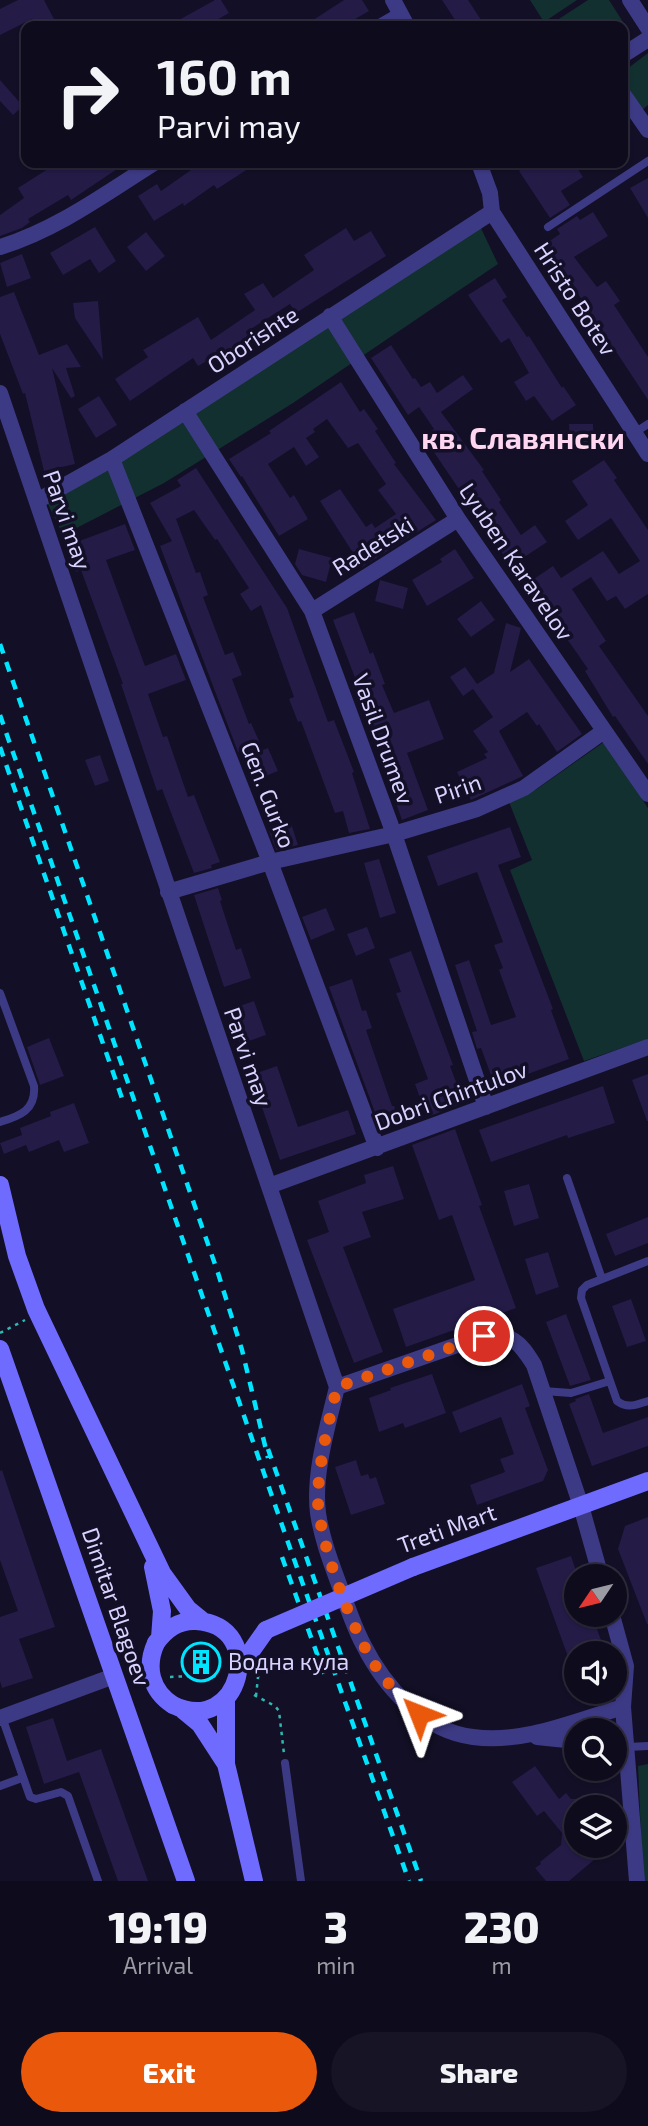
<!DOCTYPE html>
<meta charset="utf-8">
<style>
:root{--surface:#0e0b1c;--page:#171425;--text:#f1f3f6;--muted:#9b9ba3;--line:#2e2b3b;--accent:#ea580c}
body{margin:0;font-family:"Exo 2",sans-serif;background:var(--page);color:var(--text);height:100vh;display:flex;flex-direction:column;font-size:26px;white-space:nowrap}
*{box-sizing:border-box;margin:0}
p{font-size:23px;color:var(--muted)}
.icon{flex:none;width:38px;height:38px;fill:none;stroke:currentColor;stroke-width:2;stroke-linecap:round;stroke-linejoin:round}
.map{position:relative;height:1881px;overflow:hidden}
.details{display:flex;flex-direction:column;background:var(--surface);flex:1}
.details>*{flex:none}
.hud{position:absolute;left:21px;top:21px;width:607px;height:147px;border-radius:14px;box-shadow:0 2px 5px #0004,0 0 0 2px var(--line);background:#0e0b1c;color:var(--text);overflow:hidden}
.needle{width:46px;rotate:235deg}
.fabs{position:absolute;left:564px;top:1564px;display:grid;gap:14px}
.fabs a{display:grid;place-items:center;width:63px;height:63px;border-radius:50%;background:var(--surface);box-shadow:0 2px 5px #0004,0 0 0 2px var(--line);font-size:35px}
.pin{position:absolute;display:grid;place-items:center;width:60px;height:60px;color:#fff;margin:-30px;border:4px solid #fff;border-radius:50%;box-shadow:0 2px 7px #0007}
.me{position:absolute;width:77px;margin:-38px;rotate:315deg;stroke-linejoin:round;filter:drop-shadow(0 0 5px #0008)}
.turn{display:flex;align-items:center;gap:24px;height:147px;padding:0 21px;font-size:32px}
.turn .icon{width:91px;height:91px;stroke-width:2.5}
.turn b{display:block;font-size:49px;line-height:60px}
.eta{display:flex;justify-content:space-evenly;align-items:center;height:119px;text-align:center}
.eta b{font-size:42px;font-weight:800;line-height:49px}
.button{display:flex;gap:14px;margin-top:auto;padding:14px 21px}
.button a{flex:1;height:80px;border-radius:42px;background:var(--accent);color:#fff;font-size:28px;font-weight:800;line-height:80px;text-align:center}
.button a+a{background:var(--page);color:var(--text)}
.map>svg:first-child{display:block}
</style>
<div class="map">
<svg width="648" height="1881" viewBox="0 0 648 1881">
<rect width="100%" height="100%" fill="#130f26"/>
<path fill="#12302f" d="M530,0H577L544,22Z
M588,0H609L623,22L616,26H548Z
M648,53V105L641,111L623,84V72Z
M478,222L498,264L293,403L164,483L63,535L44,496Z
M604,742L648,808V1039L584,1061L510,870L532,860L509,802L537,789Z
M648,1764V1881H643L638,1766Z"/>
<path fill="#241b47" d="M18,0H44L55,21L45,26H35L32,19L0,35V9Z
M215,0H221L229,13L206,26H168Z
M344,0H362L369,11L343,26H304Z
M442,0H468L485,26H459Z
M0,80L23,106L13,115L0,101Z
M48,163H126L71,200L68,195L28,219L30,222L22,228L0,236V215L24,198L18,188L51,167Z
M201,163H257L217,189L214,185L184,206L183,203L154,221L138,196L157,184L161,191Z
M531,163H574L583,177L561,191L570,205L550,218L519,171Z
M648,178V218L630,188Z
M593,212L608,236L574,257L597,287L606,281L620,301L614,305L648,357V400L545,244L560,234L557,229L577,216L580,220Z
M95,227L116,261L99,273L90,259L63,275L50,253Z
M346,228L354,241L371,231L386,256L296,313L290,304L246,332L253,343L235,355L230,348L198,366L193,358L130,401L115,379L148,357L143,350L198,317L211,340L255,310L244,294L263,283L273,298L314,270L304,255Z
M146,232L165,256L146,271L127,247Z
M22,254L31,278L7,287L0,263Z
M495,278L507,297L502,300L527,337L529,336L562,388L563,386L576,405L552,421L534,396L526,401L514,382L529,373L509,338L501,343L468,295Z
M14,292L39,355L67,344L81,367L66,368L75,396L71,398L52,368L75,464L44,471L25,393L23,394L0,334V297Z
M98,301L103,360L75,318L73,303Z
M391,345L413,379L415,378L421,387L430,382L437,393L463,375L473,389L441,412L484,470L482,471L501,500L499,502L521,535L535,525L547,542L511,566L423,436L434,429L419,407L408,415L371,358Z
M341,382L360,412L364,409L378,429L375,431L396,463L394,464L436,520L362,567L320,501L340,489L366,527L372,523L375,528L396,514L378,490L386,484L358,443L348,448L327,419L313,429L315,432L306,438L319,457L306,466L294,447L268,464L290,498L294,495L308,519L279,536L242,476L241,477L229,459L271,433L269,431Z
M99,396L117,425L96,438L78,409Z
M569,424H593L594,449L570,450Z
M604,460L617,478L614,480L648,530V594L625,609L616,596L607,601L591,577L572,589L606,641L599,646L648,716V764L615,716L613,717L585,671L588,669L528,583L553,566L561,578L603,551L619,574L640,561L611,518L578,540L565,521L588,505L572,481Z
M196,468L287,608L328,722L334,720L354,772L352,773L370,829L349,833L343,811L335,813L301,721L298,722L289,699L294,697L261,605L251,611L240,594L249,588L217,539L215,540L194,510L176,519L196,573L200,572L208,595L203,597L225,655L233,652L242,675L232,679L249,724L251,723L263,750L268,748L278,771L256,780L243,749L238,752L160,546L172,541L150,503L181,486L177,480Z
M125,524L135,550L106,560L145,666L176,654L186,680L148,694L163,737L167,736L188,797L194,795L220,862L211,865L212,868L194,873L162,789L157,791L121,684H123L81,570L76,572L66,546Z
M299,549L332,558L326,582L302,575L295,564Z
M455,549L474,578L427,606L412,580L442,562L440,559Z
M380,580L408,588L403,609L375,601Z
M481,601L495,620L471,637L457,619Z
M354,612L370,654L373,652L385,684L382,685L394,713L429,700L444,739L407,753L428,810L402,820L385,772L388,771L362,705L365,704L333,620Z
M506,623L521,628L510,672L529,659L582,734L557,752L539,724L537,726L527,712L499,731L523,776L471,800L457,772L487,758L484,754L488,752L473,731L493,717L473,689L463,696L450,677L465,667L477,684L494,673Z
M100,755L109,781L95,786L85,760Z
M291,823L298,845L276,850L269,831Z
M510,827L521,857L498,865L553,1009L551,1010L569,1059L495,1086L481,1048L477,1049L472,1032L477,1031L455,965L469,960L491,1025L516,1017L499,970L503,968L494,945L503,942L477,872L438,886L427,856Z
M379,859L396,913L380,918L364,863Z
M218,888L222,900L220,901L236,950L241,948L251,978L224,987L194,895Z
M326,908L335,930L311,940L302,917Z
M367,927L375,948L356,956L347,934Z
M411,951L453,1065L450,1066L464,1103L427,1117L415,1084L428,1079L396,993L401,992L389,959Z
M352,979L362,1011L366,1010L372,1028L366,1030L392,1106H394L400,1122L381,1129L329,987Z
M254,1001L266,1035L240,1044L228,1010Z
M49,1038L64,1076L40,1085L27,1047Z
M277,1066L298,1127L348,1110L356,1134L280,1160L251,1075Z
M648,1074V1121H647L632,1080Z
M603,1086L615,1123L568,1138L567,1135L491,1162L479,1130Z
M74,1103L89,1143L64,1152L59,1140L29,1152L26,1145L4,1154L0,1143L22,1135L20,1128L51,1116L50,1112Z
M455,1129L482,1205L479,1206L516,1308L406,1347L393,1309L475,1280L452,1215L439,1220L412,1145Z
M393,1166L404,1199L362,1212L371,1237L343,1247L383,1352L354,1363L307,1240L329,1232L318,1201L366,1183L364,1175Z
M529,1184L539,1218L514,1226L504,1191Z
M648,1217V1243L615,1256L606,1234Z
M548,1252L559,1287L536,1295L525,1259Z
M631,1299L646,1341L627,1347L612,1306Z
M566,1314L591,1380L570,1386L546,1322Z
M432,1374L446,1413L405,1428L403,1423L379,1432L369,1398L391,1390L390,1388Z
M522,1384L530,1406L525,1408L548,1470L543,1481L477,1505L470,1485L505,1472L500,1459L514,1454L501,1417L460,1433L452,1412Z
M589,1394L603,1433L648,1417V1446L592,1466L569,1404L576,1401L575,1399Z
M356,1460L361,1476L368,1474L370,1479L376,1477L385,1504L351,1515L335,1467Z
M2,1470L55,1627L19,1639L33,1678L2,1688L0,1681V1617L18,1611L0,1560V1471Z
M648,1517V1624H647L618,1549L625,1526Z
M571,1556L578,1577H576V1615H592L606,1654H567L536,1568Z
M191 1663a10 10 0 1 1 20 0a10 10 0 1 1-20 0Z
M53,1718L67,1761L101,1749L148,1881H118L79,1772L44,1784L26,1727Z
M535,1766L559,1799L566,1793L571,1799H576V1846H596L595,1859L569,1881H546L535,1868L541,1864L540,1862L561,1845L562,1833L544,1811L537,1816L512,1782Z"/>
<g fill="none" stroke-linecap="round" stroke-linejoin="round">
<path stroke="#2fb8b0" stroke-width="2.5" stroke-dasharray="3.5 5" stroke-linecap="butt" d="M0,1333L25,1320
M170,1677L212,1675L218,1678
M254,1695L275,1706L279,1711L284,1754
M256,1696L258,1677L268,1664L263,1658"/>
<path stroke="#3d3a85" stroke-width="8" d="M548,227L648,161
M634,433L648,424
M0,993L34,1086C36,1110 20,1116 0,1122
M567,1178L602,1279
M648,1261L587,1285L582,1290L581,1298L617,1401C628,1409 635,1405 648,1401
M543,1391L571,1393L610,1381
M2,1717L30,1797L36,1799L61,1792L68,1796L98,1881
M627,1747L648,1746
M285,1763L301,1881
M0,1786L22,1778"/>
<path stroke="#3d3a85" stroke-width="16" d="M393,0L407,26
M630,0L648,28
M382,26L401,15
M623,55L648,39
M623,94L648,130
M479,163L490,193L492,212L648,454
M0,247C56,230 105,194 154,163
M330,316L458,519L648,794
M0,393L337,1387
M185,411L312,611L394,834L486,1107
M112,459L270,862L377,1148
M37,501L112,459L492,212
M312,611L458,519
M168,892L270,862L394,834L477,809L524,788L604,731
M269,1186L648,1047
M337,1387C328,1425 313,1474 318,1513C322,1540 332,1565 341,1590C348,1608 354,1627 363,1644C384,1686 423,1731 473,1737C524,1744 575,1721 623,1707
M337,1387L483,1336C513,1334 519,1341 534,1365L581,1506L601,1577
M612,1615L626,1666L623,1707L637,1881
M0,1718L114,1676
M537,1737L576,1741"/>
<path stroke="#6f6bff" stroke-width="18" d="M0,1185L17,1256L36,1309L162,1573L188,1609L204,1622
M0,1349L186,1881
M153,1567L162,1611L160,1638
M413,1567L648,1481
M156,1643C165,1630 179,1620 196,1621C269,1625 240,1738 173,1705
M240,1667L266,1630
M226,1699V1764L254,1881
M183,1710L200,1724L226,1764"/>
<path stroke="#00e5ff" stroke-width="4.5" stroke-dasharray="10 9" stroke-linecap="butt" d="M0,644L218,1273L242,1350L268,1458
M0,715L290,1548L409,1881
M0,747L124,1104
M268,1449L421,1881
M282,1557L325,1676"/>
<path stroke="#6f6bff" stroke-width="18" d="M266,1630L413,1567
M156,1643C145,1667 151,1691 173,1705"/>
</g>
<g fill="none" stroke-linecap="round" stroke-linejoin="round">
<path stroke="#ea580c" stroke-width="12" stroke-dasharray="0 21.6" d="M419,1714C402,1698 385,1682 373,1662C351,1627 315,1532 318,1492C320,1456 329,1421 337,1387L484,1336"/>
</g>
<defs>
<symbol id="building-ring" viewBox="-11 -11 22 22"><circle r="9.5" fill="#130f26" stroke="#00e5ff" stroke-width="1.5"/><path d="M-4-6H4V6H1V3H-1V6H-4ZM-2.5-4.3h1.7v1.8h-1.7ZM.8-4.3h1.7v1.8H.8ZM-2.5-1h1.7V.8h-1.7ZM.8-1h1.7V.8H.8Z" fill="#00e5ff"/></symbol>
</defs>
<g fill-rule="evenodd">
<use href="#building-ring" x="179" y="1640" width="44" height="44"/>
</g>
<g text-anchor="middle" stroke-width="7" stroke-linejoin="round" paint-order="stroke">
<g font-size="23" fill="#d9d4ff" stroke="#130f26">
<text transform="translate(575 299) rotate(57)" y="8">Hristo Botev</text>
<text transform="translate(253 340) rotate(-33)" y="8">Oborishte</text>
<text transform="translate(67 520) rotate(71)" y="8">Parvi may</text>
<text transform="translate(373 546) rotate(-32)" y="8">Radetski</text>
<text transform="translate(516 562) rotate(56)" y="8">Lyuben Karavelov</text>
<text transform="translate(383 739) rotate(70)" y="8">Vasil Drumev</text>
<text transform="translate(458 789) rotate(-19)" y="8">Pirin</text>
<text transform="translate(268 795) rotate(69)" y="8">Gen. Gurko</text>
<text transform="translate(248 1057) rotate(71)" y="8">Parvi may</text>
<text transform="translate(451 1096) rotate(-20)" y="8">Dobri Chintulov</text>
<text transform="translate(447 1529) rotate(-20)" y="8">Treti Mart</text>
<text transform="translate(116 1607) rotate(71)" y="8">Dimitar Blagoev</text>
</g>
<g font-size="23" fill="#d9d4ff" stroke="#130f26" text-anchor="start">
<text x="228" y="1670">Водна кула</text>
</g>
<g font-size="30" font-weight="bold" fill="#ffd6f0" stroke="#130f26">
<text x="523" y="449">кв. Славянски</text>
</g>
</g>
</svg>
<div class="fabs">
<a><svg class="needle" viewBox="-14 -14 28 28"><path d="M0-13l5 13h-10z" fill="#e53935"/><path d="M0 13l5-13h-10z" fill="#9b9ba3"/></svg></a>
<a><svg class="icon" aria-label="sound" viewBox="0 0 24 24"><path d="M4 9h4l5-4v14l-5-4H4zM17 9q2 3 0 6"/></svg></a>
<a><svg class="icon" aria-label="search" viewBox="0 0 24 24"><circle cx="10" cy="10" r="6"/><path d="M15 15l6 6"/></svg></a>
<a><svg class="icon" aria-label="layers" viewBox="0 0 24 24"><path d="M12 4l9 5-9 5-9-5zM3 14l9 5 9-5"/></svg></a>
</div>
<div class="pin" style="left:484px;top:1336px;background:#d93025"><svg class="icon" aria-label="arrive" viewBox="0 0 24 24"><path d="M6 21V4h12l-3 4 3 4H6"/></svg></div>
<svg class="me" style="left:419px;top:1714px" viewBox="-20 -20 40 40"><path d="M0-17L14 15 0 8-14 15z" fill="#ea580c" stroke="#fff" stroke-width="4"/></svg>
<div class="hud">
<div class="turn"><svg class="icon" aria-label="right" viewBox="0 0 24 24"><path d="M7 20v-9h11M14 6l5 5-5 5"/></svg><div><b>160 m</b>Parvi may</div></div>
</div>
</div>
<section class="details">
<div class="eta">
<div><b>19:19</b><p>Arrival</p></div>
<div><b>3</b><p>min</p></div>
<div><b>230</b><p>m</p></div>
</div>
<div class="button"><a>Exit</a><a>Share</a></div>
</section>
